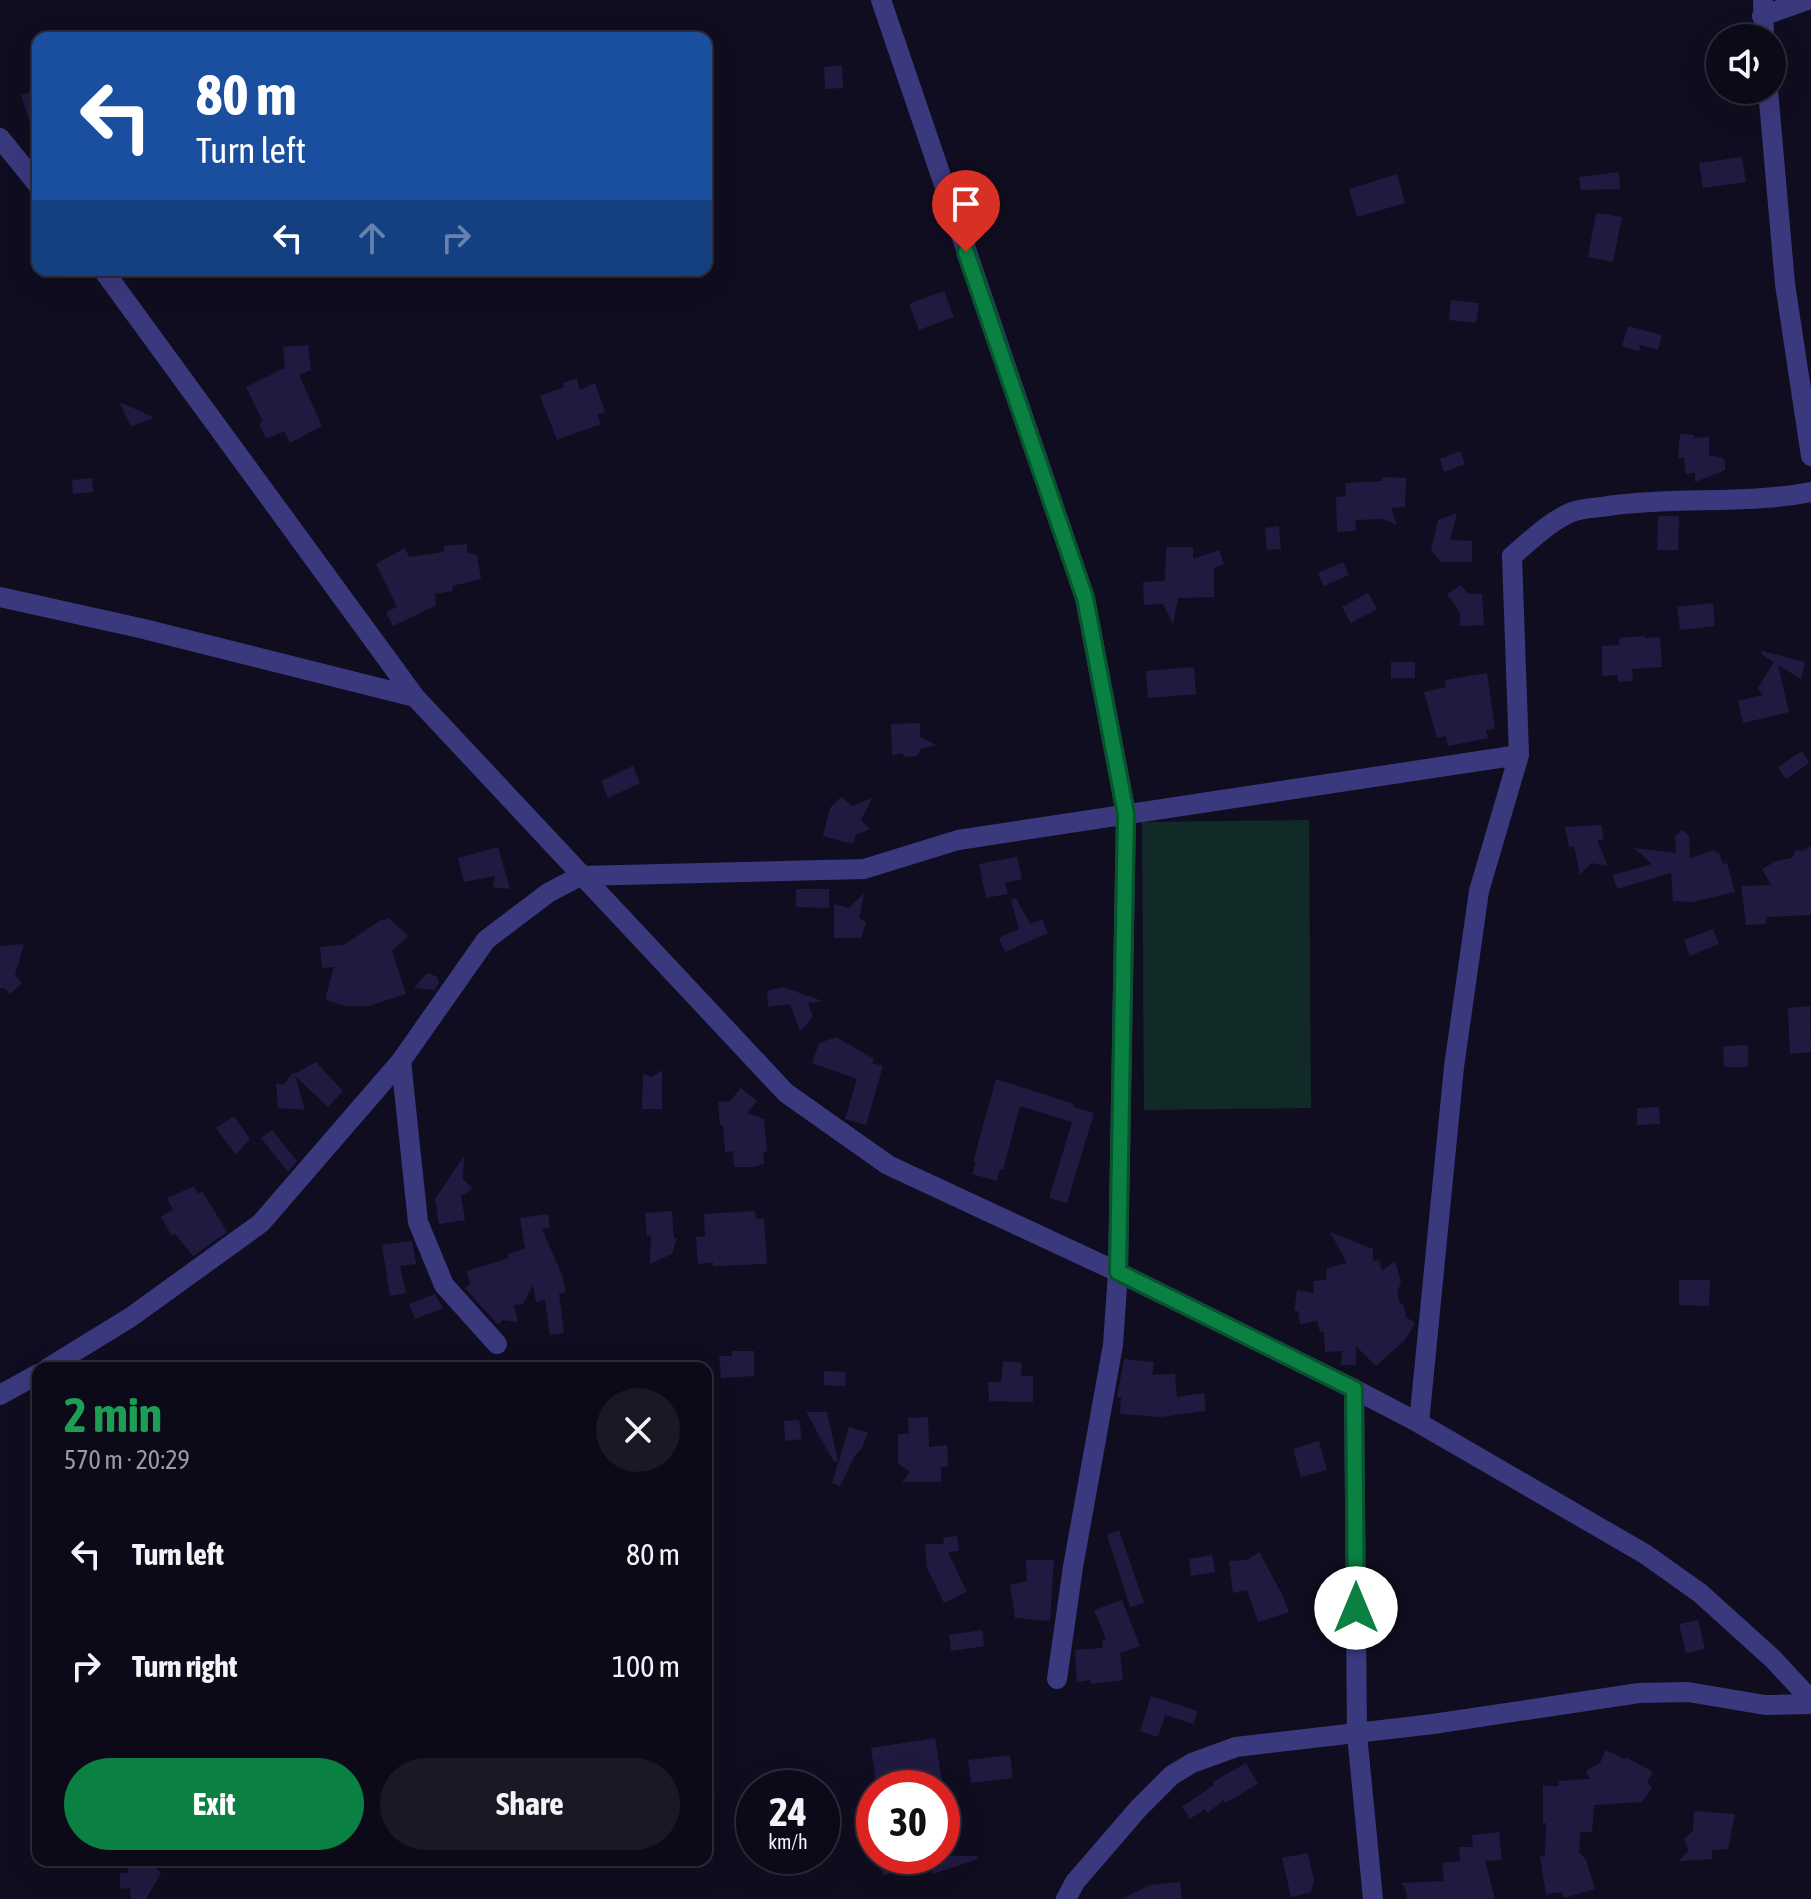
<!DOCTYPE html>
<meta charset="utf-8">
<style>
:root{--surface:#0c0a18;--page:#1a1825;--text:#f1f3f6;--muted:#9a9aa2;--line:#2c2b37;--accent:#0b8043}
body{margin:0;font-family:"Asap Condensed",sans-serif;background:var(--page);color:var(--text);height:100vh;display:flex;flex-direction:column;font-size:30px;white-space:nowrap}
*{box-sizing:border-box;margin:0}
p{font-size:26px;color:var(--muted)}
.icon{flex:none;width:44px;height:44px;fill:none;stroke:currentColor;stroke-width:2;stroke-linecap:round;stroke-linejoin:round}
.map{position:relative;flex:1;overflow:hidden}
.sheet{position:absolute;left:32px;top:1362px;width:680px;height:504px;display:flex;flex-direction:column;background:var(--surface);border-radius:16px;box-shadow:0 8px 32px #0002,0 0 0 2px var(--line)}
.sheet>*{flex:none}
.top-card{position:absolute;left:32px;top:32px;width:680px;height:244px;border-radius:16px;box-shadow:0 8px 32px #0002,0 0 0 2px var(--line);background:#1a4fa0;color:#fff;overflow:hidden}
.buttons{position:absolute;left:1706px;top:24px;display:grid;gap:16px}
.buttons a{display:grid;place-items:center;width:80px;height:80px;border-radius:50%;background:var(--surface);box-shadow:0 8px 32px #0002,0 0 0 2px var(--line);font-size:40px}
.speed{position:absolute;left:736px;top:1770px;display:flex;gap:16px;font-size:40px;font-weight:700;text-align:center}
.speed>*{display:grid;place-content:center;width:104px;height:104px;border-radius:50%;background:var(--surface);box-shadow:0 8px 32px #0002,0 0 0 2px var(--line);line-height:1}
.speed small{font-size:20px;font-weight:400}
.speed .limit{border:12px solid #d22;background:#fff;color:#111}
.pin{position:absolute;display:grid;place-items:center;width:68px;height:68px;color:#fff;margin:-82px -34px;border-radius:50% 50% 50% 0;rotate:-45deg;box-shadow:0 0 8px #0007}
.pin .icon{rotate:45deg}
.me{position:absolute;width:88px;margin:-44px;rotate:0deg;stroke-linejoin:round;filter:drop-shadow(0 0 6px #0008)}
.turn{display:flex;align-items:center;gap:28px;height:168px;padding:0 32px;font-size:36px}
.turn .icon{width:104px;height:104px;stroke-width:2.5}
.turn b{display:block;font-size:56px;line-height:68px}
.lanes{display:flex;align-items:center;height:76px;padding:0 32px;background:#0003;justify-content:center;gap:40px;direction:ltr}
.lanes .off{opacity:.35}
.round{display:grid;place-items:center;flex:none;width:84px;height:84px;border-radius:42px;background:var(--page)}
.overview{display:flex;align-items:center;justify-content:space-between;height:136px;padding:0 32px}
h1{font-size:48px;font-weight:700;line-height:60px;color:#1e9e55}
.action{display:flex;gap:16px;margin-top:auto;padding:16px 32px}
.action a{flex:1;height:92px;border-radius:48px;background:var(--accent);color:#fff;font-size:32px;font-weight:700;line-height:92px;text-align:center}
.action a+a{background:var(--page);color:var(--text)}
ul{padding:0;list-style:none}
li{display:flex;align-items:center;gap:24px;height:112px;padding:0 32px}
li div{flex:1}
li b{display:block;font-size:30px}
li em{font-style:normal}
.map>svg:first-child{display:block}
</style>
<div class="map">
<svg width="1811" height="1899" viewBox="0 0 1811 1899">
<rect width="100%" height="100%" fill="#100d20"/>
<path fill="#112a28" d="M1309,820L1311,1108L1144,1110L1142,822Z"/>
<path fill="#211a40" d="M842,65L843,88L825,89L824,67Z
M38,90V137L35,138L21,95Z
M1742,157L1746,182L1703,188L1699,163Z
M1619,172L1620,189L1581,190L1579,177Z
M1397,174L1405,203L1357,217L1349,189Z
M1596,213L1622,217L1613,262L1588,257Z
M944,291L954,317L919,330L909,304Z
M1451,300L1479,303L1476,323L1449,320Z
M1628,326L1662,335L1658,350L1640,345L1639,351L1622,346Z
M308,345L311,370L299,375L322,426L290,443L284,431L266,439L259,424L263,422L246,387L285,368L283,347Z
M577,378L580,390L595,383L605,412L597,415L601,424L557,440L540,396L564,387L563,383Z
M119,402L154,417L131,427Z
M1680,434L1694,435V438L1709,437V455L1722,458L1725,461V470L1695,482V473L1686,474L1684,458H1678Z
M1460,451L1465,464L1444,472L1440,459Z
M1382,477L1406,478L1405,507L1391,508L1397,525L1383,519L1355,520L1356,531L1337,532L1336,497L1346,496L1345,483L1382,481Z
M92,478L93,492L73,494L72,480Z
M1457,513L1450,540L1472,541V562H1441L1431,550L1438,520Z
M1658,516H1679L1678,550H1657Z
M1279,526L1281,549L1267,550L1265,528Z
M467,544V552L477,555L481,579L452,586L453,591L435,594L436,605L393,626L386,612L397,607L376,564L405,548L409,557L444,552V546Z
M1166,547H1193V559L1219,550L1224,564L1214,568V597L1178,598L1173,624L1163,604L1144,605L1143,582L1165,581Z
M1343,562L1349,575L1324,586L1318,573Z
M1461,585L1468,594H1482L1484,625L1460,626V613L1447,594Z
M1368,593L1377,609L1351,623L1342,607Z
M1713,603L1715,626L1680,630L1677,607Z
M1645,636V638L1660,637L1662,667L1632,669L1633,681L1618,682V675L1602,676V646L1619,645V638Z
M1762,651L1805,662L1801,679L1778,665L1789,712L1743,723L1738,701L1763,695L1758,688L1774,662L1761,654Z
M1391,662H1415V678H1391Z
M1194,667L1196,694L1148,698L1146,671Z
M1487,673L1495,729L1486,730L1488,738L1448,746L1446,736L1437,738L1424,692L1446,687L1445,680Z
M920,723V737L937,745L921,749L917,756L906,757L902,753L892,756L891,724Z
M1802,751L1809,763L1786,779L1778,767Z
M633,766L640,783L608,798L601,781Z
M841,797L853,806L872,798L861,820L870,829L856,835L853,844L823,836L830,808Z
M1602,825L1603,840H1597L1608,866L1591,863L1580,875L1574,846L1569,847L1565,827Z
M1682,830L1689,835L1690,859L1712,850L1719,853L1723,864L1727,863L1735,892L1693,902L1673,901L1671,873L1617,889L1613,875L1652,864L1634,848L1676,853L1675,836Z
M1811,846V915L1766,917V924L1746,925L1741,886L1771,885L1762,869L1776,861L1792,858L1796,850L1802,851Z
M498,847L510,889L493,887L495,876L464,882L458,858Z
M1017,857L1022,879L1005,883L1008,894L986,898L979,864Z
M796,889H829V908L796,907Z
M864,893L859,918L866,922L861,938H834V904L849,908Z
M1016,898L1030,924L1042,919L1048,933L1005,952L999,938L1019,929L1011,900Z
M389,918L408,936L392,951L406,994L369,1006H344L325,999L334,967L322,968L320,947L344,945L382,919L385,921Z
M1713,929L1719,944L1690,956L1684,940Z
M24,944L15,975L22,983L10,994L5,988H0V946Z
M429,973L437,977L439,982L435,990L414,988L425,975Z
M783,987L822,1001L808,1003L813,1017L800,1031L790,1004L768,1007L767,991Z
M1810,1006L1811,1052L1790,1054L1788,1008Z
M836,1037L874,1059L872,1063L883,1066L866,1125L845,1119L857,1079L812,1063L819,1043Z
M1748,1045V1067H1724L1723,1046Z
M316,1062L343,1091L328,1107L295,1076L305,1110L278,1108L276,1083L283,1085L294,1072V1074Z
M662,1070V1109H642L643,1074L652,1077Z
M996,1079L1074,1104L1073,1107L1094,1113L1067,1203L1049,1198L1072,1122L1020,1106L1003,1170L1000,1169L997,1181L972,1174L976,1162H973Z
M741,1088L757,1101L747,1113L764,1119L767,1152L763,1153L764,1164L753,1167H734L733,1151L725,1152L723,1125H720L718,1102L730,1101Z
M1659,1107L1660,1124L1637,1125V1108Z
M234,1116L250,1139L236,1155L216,1128Z
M272,1130L297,1161L288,1172L261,1138Z
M464,1156L463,1179L473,1189L461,1196L465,1220L439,1224L435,1199Z
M194,1186L198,1194L202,1191L227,1232L193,1256L175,1234L171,1235L161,1216L173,1210L167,1198Z
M672,1211L674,1238H677L672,1254L650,1264L651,1235L647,1236L645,1213Z
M755,1211L756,1219H764L767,1264L713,1266V1262L698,1264L696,1237L705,1236L704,1214Z
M548,1214L550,1228L542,1229L562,1275L566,1292L559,1294L564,1333L550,1335L545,1300L536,1302L533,1285L523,1304L514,1305L518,1322L503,1320L498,1325L465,1288L470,1284L467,1271L509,1258L507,1255L525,1248L520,1218Z
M1330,1232L1373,1249V1261L1379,1260L1382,1271L1395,1261L1401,1282L1397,1293L1400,1303L1404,1306L1406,1317L1415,1323L1405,1340L1376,1366L1356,1346V1365H1341L1342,1351L1325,1352L1324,1331L1320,1332L1317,1321L1300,1324L1298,1311H1294L1297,1290L1314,1293L1313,1281L1326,1280L1327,1268L1347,1263Z
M412,1241L416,1264L400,1266L406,1293L390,1296L382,1245Z
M1679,1280H1710L1709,1306L1679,1305Z
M435,1294L443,1308L415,1319L409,1304Z
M732,1351H754V1376L721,1378L719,1356H732Z
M1124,1359L1154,1362L1152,1375L1175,1374L1177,1397L1204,1393L1206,1411L1161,1417L1120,1414L1121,1397H1117Z
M1003,1361L1022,1363L1021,1376H1033V1402L989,1401L988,1382H1001Z
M824,1371L846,1372L845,1386L824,1385Z
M806,1412H827L838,1461L834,1462Z
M928,1417L929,1447L947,1445L948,1466L941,1467V1482H902L910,1472L898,1463V1434H909L908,1418Z
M799,1420L802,1439L785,1441L784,1421Z
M849,1427L868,1433L862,1448L854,1457L840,1486L832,1483Z
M1319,1441L1327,1470L1301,1477L1293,1449Z
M1119,1530L1144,1603L1130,1607L1107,1535Z
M957,1536L959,1551L948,1552L967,1592L944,1603L927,1568L925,1544H944L943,1538Z
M1259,1552L1283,1596L1289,1612L1258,1622L1247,1590L1233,1593L1229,1561L1247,1560Z
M1212,1555L1215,1572L1191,1576L1189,1559Z
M1026,1560H1054L1050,1621L1015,1618L1010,1585L1027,1581Z
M1122,1600L1140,1646L1120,1653L1123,1680L1091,1684L1090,1680L1077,1682L1075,1650L1103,1648L1102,1640L1106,1639L1094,1610Z
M1698,1620L1705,1649L1686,1653L1679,1624Z
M982,1630L984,1646L951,1651L949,1635Z
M1151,1696L1198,1711L1193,1724L1165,1715L1158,1737L1140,1731Z
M935,1738L943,1788H877L871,1748Z
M1606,1750L1625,1759L1626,1757L1653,1772L1647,1782L1652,1788L1642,1802L1594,1805L1592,1832H1580L1579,1852L1586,1860L1595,1889L1564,1898L1562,1892L1546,1894L1540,1856L1545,1855L1546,1823H1543V1786H1559L1558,1781L1590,1779L1586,1771L1600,1763Z
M1010,1755L1013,1778L971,1783L968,1760Z
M1246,1763L1258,1784L1225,1803L1223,1800L1208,1813L1205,1809L1190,1819L1182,1807L1214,1785L1213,1782Z
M1694,1811L1735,1814L1728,1849L1712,1850V1859L1679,1861L1689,1850L1684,1839L1693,1831Z
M1499,1832L1502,1860L1485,1861L1495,1899H1407L1406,1891L1401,1883L1444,1881L1442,1863L1460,1861L1459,1847H1473L1472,1835Z
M1308,1853L1314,1881L1311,1892L1291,1897L1282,1858Z
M875,1856H926L884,1876Z
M927,1856H977L978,1859L933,1874Z
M128,1860H149L161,1873L146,1899H131L130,1888L120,1889V1873H128Z
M1180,1882L1182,1899H1122L1150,1885Z"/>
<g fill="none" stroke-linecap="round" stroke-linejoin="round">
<path stroke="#3b397e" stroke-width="20" d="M881,0L1085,598L1126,814L1118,1272L1113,1345L1073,1567L1057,1679
M1763,0L1764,38
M1762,16L1807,0
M1768,90L1785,284L1811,456
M0,138L38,185
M103,270L415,697L786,1093L888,1165L1118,1272L1354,1389L1419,1423L1645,1554L1700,1593L1773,1659L1811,1700
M0,597L144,629L415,697
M401,1061L418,1222L444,1285L497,1344
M48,1368L131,1317L261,1223L401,1061L486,940L548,893L580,876L864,869L958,840L1519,755
M1354,1389L1357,1734L1373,1899
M0,1395L38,1374
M1419,1423L1454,1067L1479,891L1519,755L1512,556C1530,541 1550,521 1572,512C1582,508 1597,508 1608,506C1676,496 1744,505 1811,492
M1066,1899L1075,1882L1138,1809L1172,1775L1192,1763L1236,1747L1433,1724L1639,1693L1688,1692L1765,1705L1811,1704"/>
</g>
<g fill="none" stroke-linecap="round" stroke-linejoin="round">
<defs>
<path id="route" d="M966,252L1085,598L1126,814L1118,1272L1354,1389L1356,1608"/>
</defs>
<use href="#route" stroke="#07532c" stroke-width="20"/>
<use href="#route" stroke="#0b8043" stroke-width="14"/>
</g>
</svg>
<div class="buttons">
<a><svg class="icon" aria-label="sound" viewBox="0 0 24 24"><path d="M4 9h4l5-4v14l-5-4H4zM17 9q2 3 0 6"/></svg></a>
</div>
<div class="speed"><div>24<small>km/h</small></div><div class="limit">30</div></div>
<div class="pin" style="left:966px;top:252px;background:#d93025"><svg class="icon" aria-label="arrive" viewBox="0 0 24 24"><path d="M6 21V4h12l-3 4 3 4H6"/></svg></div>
<svg class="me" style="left:1356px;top:1608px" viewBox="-20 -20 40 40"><circle r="19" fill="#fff"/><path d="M0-13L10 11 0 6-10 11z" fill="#0b8043"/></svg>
<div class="top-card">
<div class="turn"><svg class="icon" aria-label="left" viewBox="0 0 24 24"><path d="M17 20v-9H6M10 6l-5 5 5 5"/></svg><div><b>80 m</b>Turn left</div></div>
<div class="lanes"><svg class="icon" aria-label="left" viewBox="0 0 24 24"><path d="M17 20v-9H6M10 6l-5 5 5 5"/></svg><svg class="icon off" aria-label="ahead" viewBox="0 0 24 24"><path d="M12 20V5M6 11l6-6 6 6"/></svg><svg class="icon off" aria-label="right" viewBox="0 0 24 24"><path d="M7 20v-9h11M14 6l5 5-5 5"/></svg></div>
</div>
<section class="sheet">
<div class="overview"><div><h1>2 min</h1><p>570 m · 20:29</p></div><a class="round"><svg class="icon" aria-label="close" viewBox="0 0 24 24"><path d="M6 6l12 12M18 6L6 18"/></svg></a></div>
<ul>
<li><svg class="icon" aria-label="left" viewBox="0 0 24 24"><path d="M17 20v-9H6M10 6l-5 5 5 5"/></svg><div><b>Turn left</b></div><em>80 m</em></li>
<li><svg class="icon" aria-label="right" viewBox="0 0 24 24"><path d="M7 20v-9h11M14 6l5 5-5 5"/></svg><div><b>Turn right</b></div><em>100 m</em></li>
</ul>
<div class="action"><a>Exit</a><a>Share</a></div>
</section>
</div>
